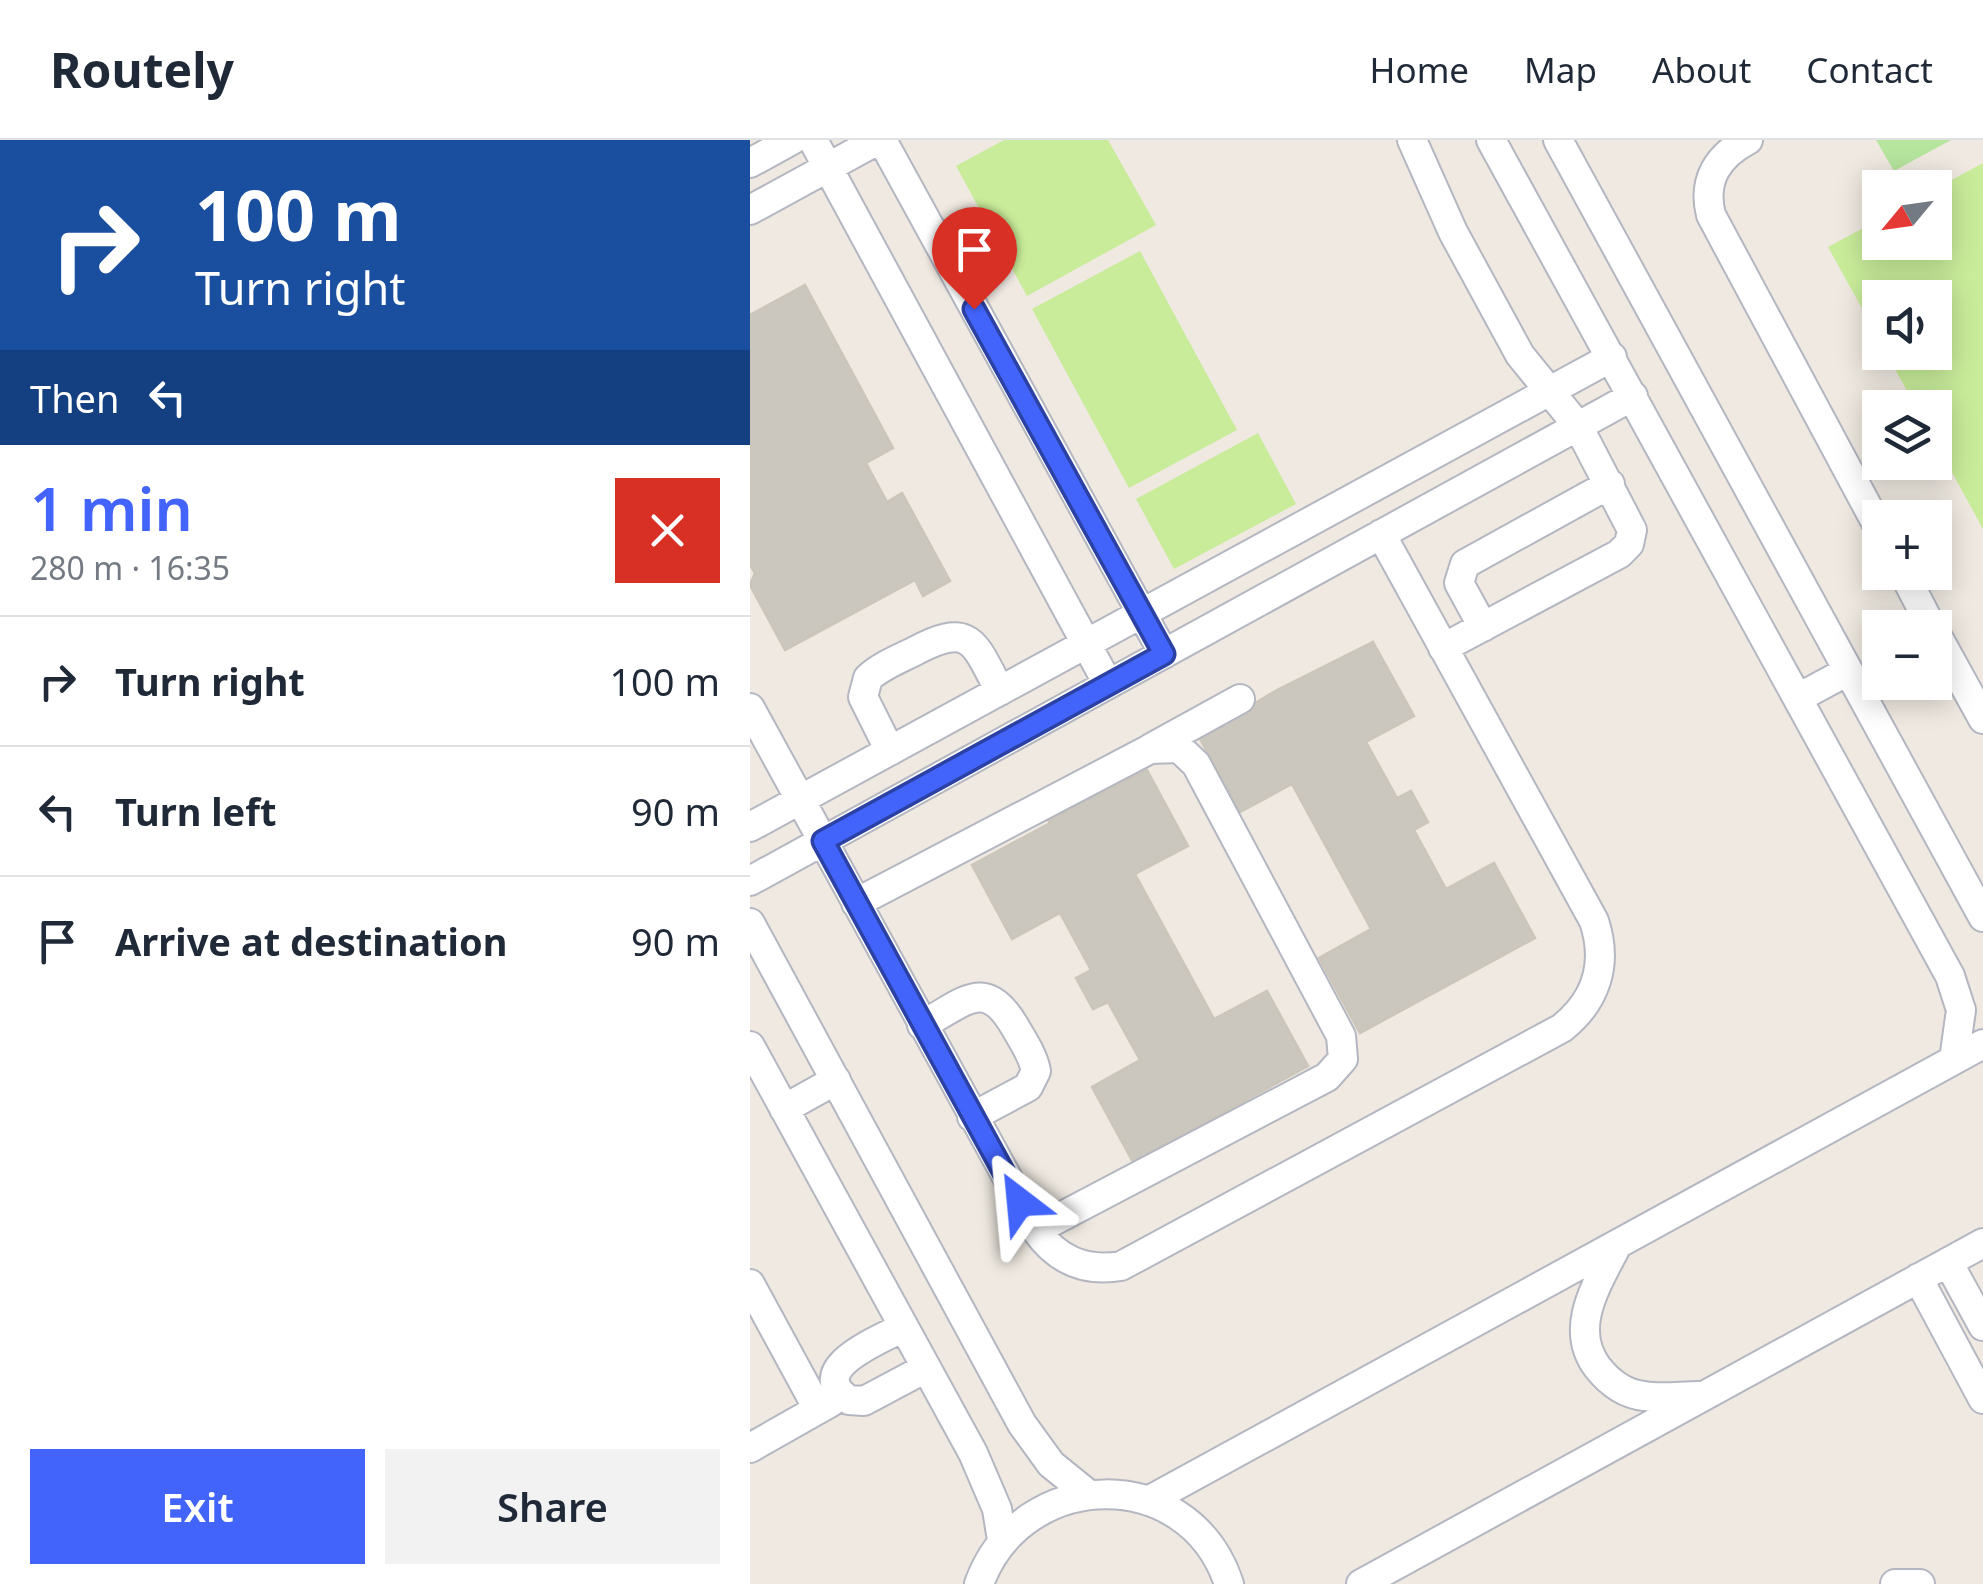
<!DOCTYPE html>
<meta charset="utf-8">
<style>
:root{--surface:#fff;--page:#f2f2f3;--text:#1f2937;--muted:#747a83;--line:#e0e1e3;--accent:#4264fb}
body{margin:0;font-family:"Noto Sans",sans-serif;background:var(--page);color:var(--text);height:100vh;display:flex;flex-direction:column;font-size:38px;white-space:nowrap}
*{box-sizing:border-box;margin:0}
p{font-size:32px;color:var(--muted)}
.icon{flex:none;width:55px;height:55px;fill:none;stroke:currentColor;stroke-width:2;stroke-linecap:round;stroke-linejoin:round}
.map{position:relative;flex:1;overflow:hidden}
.side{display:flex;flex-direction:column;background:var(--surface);width:750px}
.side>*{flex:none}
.banner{background:#1a4fa0;color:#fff;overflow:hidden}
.needle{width:65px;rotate:241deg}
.tools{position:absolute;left:1112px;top:30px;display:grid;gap:20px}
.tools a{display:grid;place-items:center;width:90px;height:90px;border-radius:0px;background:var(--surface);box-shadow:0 5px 25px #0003;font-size:50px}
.pin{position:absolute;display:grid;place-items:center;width:85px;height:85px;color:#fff;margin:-102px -42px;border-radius:50% 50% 50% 0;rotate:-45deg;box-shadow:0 0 10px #0007}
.pin .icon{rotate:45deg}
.me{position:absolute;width:110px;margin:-55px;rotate:331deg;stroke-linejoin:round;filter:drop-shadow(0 0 8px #0008)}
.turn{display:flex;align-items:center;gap:35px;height:210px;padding:0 30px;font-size:45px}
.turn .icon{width:130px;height:130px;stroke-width:2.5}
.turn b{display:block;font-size:70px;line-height:85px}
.then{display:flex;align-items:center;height:95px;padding:0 30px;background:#0003;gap:20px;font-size:38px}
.round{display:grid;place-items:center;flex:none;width:105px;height:105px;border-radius:0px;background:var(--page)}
.summary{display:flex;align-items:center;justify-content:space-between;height:170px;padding:0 30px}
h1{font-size:60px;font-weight:600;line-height:75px;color:var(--accent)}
.primary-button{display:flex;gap:20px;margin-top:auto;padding:20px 30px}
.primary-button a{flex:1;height:115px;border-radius:0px;background:var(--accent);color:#fff;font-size:40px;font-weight:600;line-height:115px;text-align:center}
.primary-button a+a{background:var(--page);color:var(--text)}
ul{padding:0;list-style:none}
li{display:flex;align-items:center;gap:30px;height:130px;padding:0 30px;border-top:2px solid var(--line)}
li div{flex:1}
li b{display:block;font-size:38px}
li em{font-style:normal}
header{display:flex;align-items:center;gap:60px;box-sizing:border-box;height:140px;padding:0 50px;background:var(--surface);border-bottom:2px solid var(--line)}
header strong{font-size:48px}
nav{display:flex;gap:55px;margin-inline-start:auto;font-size:35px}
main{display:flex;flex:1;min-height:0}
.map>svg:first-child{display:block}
</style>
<header>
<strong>Routely</strong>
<nav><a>Home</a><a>Map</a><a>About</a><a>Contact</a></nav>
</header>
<main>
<section class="side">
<div class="banner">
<div class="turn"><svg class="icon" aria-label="right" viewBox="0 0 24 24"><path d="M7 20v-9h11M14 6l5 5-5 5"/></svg><div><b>100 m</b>Turn right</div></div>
<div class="then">Then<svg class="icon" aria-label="left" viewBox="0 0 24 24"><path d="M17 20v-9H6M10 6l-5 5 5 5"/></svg></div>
</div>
<div class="summary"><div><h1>1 min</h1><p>280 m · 16:35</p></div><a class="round" style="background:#d93025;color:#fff"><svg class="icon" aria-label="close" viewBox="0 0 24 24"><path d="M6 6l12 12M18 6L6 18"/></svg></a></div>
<ul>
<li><svg class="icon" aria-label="right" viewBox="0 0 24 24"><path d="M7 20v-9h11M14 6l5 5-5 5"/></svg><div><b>Turn right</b></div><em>100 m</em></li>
<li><svg class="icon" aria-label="left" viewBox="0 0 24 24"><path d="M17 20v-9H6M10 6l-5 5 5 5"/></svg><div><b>Turn left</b></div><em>90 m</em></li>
<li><svg class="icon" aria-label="arrive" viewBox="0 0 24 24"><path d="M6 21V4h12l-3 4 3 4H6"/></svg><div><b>Arrive at destination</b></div><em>90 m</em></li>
</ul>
<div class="primary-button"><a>Exit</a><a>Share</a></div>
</section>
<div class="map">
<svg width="1233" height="1444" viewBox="0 0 1233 1444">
<rect width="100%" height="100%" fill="#efe9e1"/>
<path fill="#b6e59e" d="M1126,0H1201L1144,31Z"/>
<path fill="#c9ec9a" d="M254,0H358L406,85L277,156L206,26Z
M1233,23V389L1185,301V268L1166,267L1136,213L1185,212V158H1130V201L1078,107L1130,79V102H1185V49Z
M390,111L487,290L379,348L282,169Z
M508,293L546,364L424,429L386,359Z"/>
<path fill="#cbc7bf" stroke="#cbc5ba" stroke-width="2.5" d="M55,145L143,308L116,323L137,362L152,353L200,441L173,456L165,440L35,510L0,445L5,433L0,425V175Z
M623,502L664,576L616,602L647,658L661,651L678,682L664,690L696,749L744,723L785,798L610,893L569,818L621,789L542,644L490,672L449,597L527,550Z
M397,630L438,706L385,734L464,879L517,851L558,926L383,1022L342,947L390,920L358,862L343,869L326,838L341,830L310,773L262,799L222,725L300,683L298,680Z"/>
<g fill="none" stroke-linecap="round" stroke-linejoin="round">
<defs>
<path id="minor" d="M63,0L358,544
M132,0L414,514
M662,0L703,92L770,215L828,286L882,390L879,404L869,414L693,508
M741,0L1200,836L1211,870L1204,920
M808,0L1233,777
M998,0C968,16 952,40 961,75L1130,390
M0,23L42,0
M0,70L128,0
M1153,432L1182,488
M733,487L709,443L715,424L860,344
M1185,492L1233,579
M1048,558L1098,531
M0,568L286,1090C307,1120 335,1132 371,1126L812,888C847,860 858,823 844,781L631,394
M401,608L490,559
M140,611L113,557L118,538C131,526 149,519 165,511C222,481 224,503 250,551
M0,687L862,217
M0,741L883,256
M106,763L400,609L429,608L446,624L591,896L593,919L577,937L286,1090
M0,783L272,1284L301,1324L338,1354
M172,885C214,863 235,835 265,887C273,901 283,915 286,931L278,947L222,977
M0,906L223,1313L247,1369L252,1400
M34,969L86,940
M867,1105C848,1143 817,1188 848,1228C860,1243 875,1254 894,1256C911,1259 931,1256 949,1256
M1198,1122L1233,1186
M1168,1138L1233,1259
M0,1144L68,1269
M154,1187C131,1199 53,1229 99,1260L114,1261L176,1228
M0,1308L81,1262
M398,1361L1233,904
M229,1444C271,1327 439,1322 479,1444
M611,1444L1233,1103
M1145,1444H1170"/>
</defs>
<use href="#minor" stroke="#b4b7c1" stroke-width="32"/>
<use href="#minor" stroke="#fff" stroke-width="28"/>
</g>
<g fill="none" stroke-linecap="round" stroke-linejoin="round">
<defs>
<path id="route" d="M224,169L414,514L73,701L270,1062"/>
</defs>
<use href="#route" stroke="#2b41a3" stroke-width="25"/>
<use href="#route" stroke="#4264fb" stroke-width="18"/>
</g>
</svg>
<div class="tools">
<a><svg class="needle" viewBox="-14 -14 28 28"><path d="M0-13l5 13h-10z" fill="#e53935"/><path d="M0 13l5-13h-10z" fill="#747a83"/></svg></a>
<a><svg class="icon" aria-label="sound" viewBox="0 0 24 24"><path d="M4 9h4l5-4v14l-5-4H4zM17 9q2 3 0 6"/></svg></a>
<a><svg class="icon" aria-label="layers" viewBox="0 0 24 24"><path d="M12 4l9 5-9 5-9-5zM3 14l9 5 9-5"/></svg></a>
<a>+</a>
<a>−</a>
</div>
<div class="pin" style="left:224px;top:169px;background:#d93025"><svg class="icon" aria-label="arrive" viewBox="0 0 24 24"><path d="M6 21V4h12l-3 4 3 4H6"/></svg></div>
<svg class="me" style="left:270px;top:1062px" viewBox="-20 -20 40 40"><path d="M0-17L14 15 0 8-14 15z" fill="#4264fb" stroke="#fff" stroke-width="4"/></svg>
</div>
</main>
